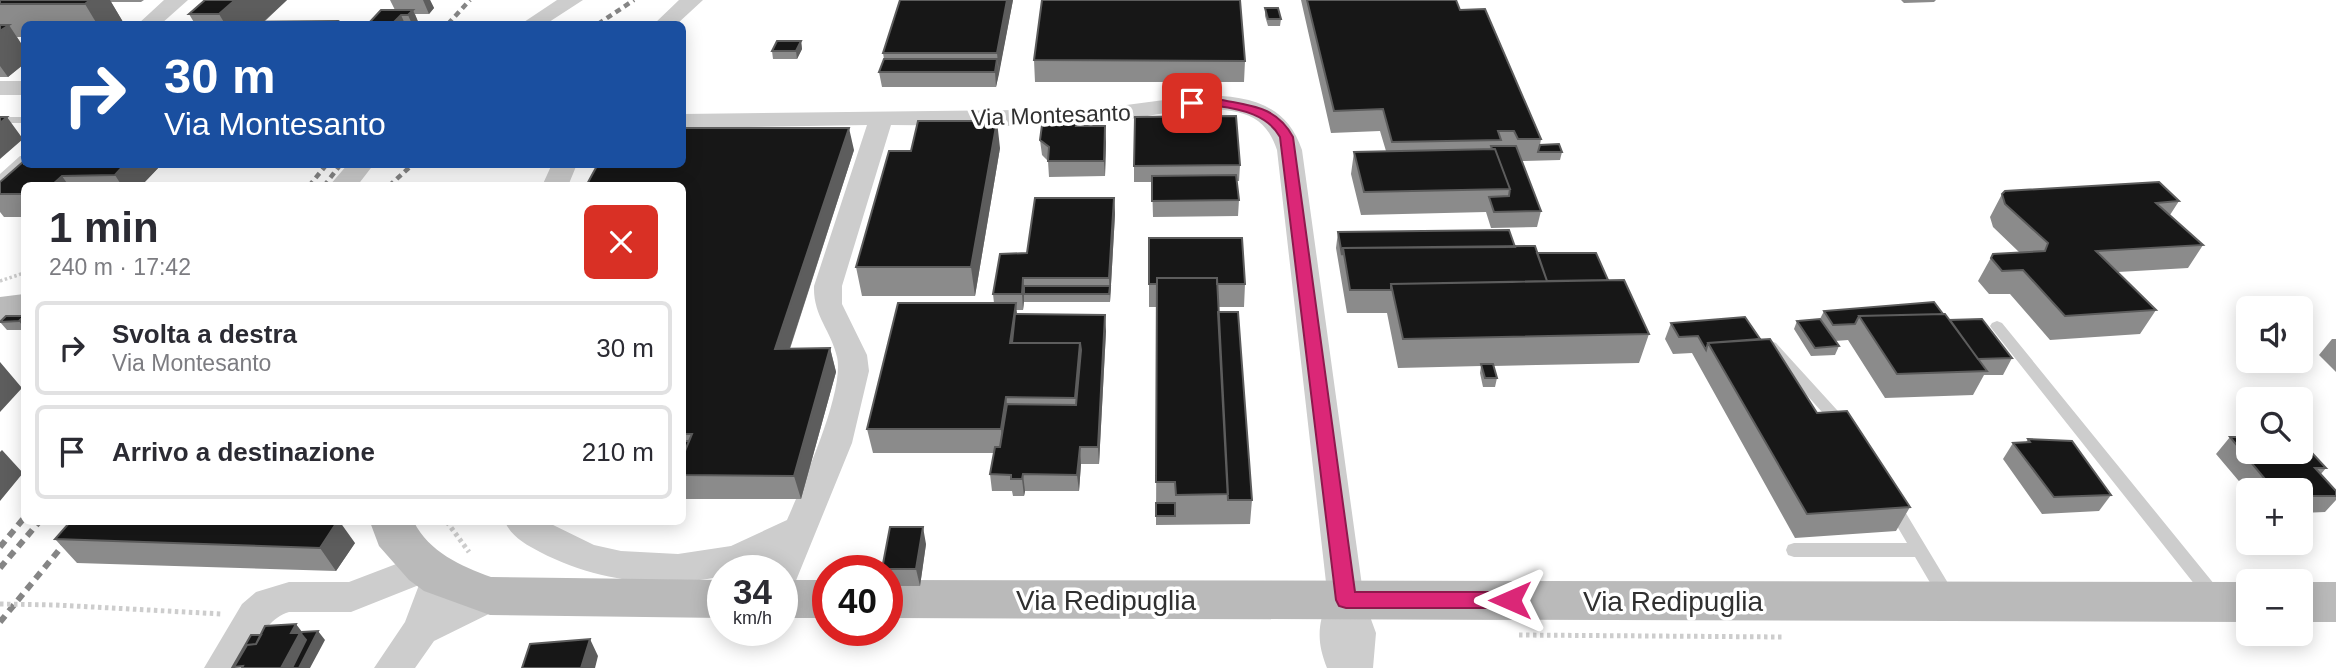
<!DOCTYPE html>
<html lang="it">
<meta charset="utf-8">
<style>
:root{--surface:#fff;--page:#f2f2f3;--text:#2b2b33;--muted:#7c7c81;--line:#e1e1e2}
body{margin:0;font-family:Arial,sans-serif;background:var(--page);color:var(--text);height:100vh;display:flex;flex-direction:column;font-size:26px;white-space:nowrap}
*{box-sizing:border-box;margin:0}
p{font-size:23px;color:var(--muted)}
.icon{flex:none;width:38px;height:38px;fill:none;stroke:currentColor;stroke-width:2;stroke-linecap:round;stroke-linejoin:round}
.map{position:relative;flex:1;overflow:hidden}
.details{position:absolute;left:21px;top:182px;width:665px;height:343px;display:flex;flex-direction:column;background:var(--surface);border-radius:10px;box-shadow:0 4px 18px #0003}
.details>*{flex:none}
.guide{position:absolute;left:21px;top:21px;width:665px;height:147px;border-radius:10px;box-shadow:0 4px 18px #0003;background:#1a4fa0;color:#fff;overflow:hidden}
.tools{position:absolute;left:2236px;top:296px;display:grid;gap:14px}
.tools a{display:grid;place-items:center;width:77px;height:77px;border-radius:10px;background:var(--surface);box-shadow:0 4px 18px #0003;font-size:35px}
.speed{position:absolute;left:707px;top:555px;display:flex;gap:14px;font-size:35px;font-weight:700;text-align:center}
.speed>*{display:grid;place-content:center;width:91px;height:91px;border-radius:50%;background:var(--surface);box-shadow:0 4px 18px #0003;line-height:1}
.speed small{font-size:18px;font-weight:400}
.speed .limit{border:10px solid #d22;background:#fff;color:#111}
.pin{position:absolute;display:grid;place-items:center;width:60px;height:60px;color:#fff;margin:-30px;border-radius:14px;box-shadow:0 4px 10px #0006}
.me{position:absolute;width:77px;margin:-38px;rotate:270deg;stroke-linejoin:round;filter:drop-shadow(0 0 5px #0008)}
.turn{display:flex;align-items:center;gap:24px;height:147px;padding:0 28px;font-size:32px}
.turn .icon{width:91px;height:91px;stroke-width:2.5}
.turn b{display:block;font-size:49px;line-height:60px}
.round{display:grid;place-items:center;flex:none;width:74px;height:74px;border-radius:10px;background:var(--page)}
.summary{display:flex;align-items:center;justify-content:space-between;height:119px;padding:0 28px}
h1{font-size:42px;font-weight:700;line-height:52px}
ul{padding:0;list-style:none}
li{display:flex;align-items:center;gap:21px;height:94px;margin:0 14px 10px;padding:0 14px;border:4px solid var(--line);border-radius:10px}
li div{flex:1}
li b{display:block;font-size:26px}
li em{font-style:normal}
.map>svg:first-child{display:block}
</style>
<div class="map">
<svg width="2336" height="668" viewBox="0 0 2336 668">
<rect width="100%" height="100%" fill="#fff"/>
<g fill="none" stroke-linecap="round" stroke-linejoin="round">
<path stroke="#cdcdcd" stroke-width="3.5" stroke-dasharray="2.5 2.5" stroke-linecap="butt" d="M0,281L24,273"/>
<path stroke="#cdcdcd" stroke-width="5" stroke-dasharray="3.5 3.5" stroke-linecap="butt" d="M447,522L469,552
M56,605L222,614
M723,632H781
M828,632H886
M1519,635L1784,637
M2247,637L2302,636"/>
<path fill="#cdcdcd" fill-rule="evenodd" d="M0,117H24V123H0Z
M20,156H24L25,164L4,183L0,184V174Z
M1997,321L2002,323L2219,590L2222,595L2219,600L2213,602L2207,600L1992,329L1990,326L1992,323Z
M1771,341L1776,343L1847,421L1850,425L1847,429H1837L1766,349L1764,346L1766,343Z
M1892,498L1898,500L1954,593L1957,598L1954,603L1948,605L1942,603L1915,557H1794L1788,555L1786,550L1788,545L1794,543H1907L1884,504L1886,500Z"/>
<path fill="#cdcdcd" fill-rule="evenodd" d="M164,0H188L161,24H138Z
M557,0H583L546,24H521Z
M679,0H703L677,24H654Z
M0,81H24V95H0Z
M1202,95C1247,96 1286,102 1302,150L1364,600L1376,633L1373,668H1327C1317,643 1317,625 1328,600L1277,150C1270,129 1259,117 1237,112C1192,102 1144,120 1099,123C1030,128 960,125 891,125L842,286V304L867,355L869,371L852,443L795,583L782,587V570H765L770,560L741,570H723V576C662,590 596,581 540,552C526,545 511,536 505,522H547L594,545L621,551L678,554L731,546L787,520C802,485 845,392 837,357C831,330 813,316 814,286L867,125L682,128V114L1096,109Z
M348,164H374L357,186H329Z
M552,164H577L568,186H542Z
M425,553L438,557L441,564L453,568L458,578L451,598L490,581L503,585L508,596L503,607L434,641L415,668H374L405,622L419,585L351,612H289C265,619 255,648 243,668H204L242,604L256,592L289,582H349Z"/>
<path fill="#bababa" fill-rule="evenodd" d="M24,294V318L0,321V297Z
M370,522H414C429,552 461,566 491,577L723,580V618L490,615L424,591L409,580L379,546Z
M782,580H828V618H782Z
M887,580L2249,582V622L887,618Z
M2301,582H2336V622H2301Z"/>
<path stroke="#858585" stroke-width="4.5" stroke-dasharray="6 4.5" stroke-linecap="butt" d="M448,24L470,0
M598,24L634,0
M309,186L327,164
M324,186L341,164
M389,186L413,164"/>
<path stroke="#858585" stroke-width="6" stroke-dasharray="8 6" stroke-linecap="butt" d="M0,547L24,518
M0,568L39,522
M0,622L82,522"/>
<path stroke="#cdcdcd" stroke-width="5" stroke-dasharray="3.5 3.5" stroke-linecap="butt" d="M0,604L56,605"/>
</g>
<path fill="#8b8b8b" d="M0,0H144L141,2H111L123,22L121,24H24V37H17L24,48V64L8,77H0Z
M287,0L264,22L337,21L339,24H195L189,14Z
M390,0H430L434,8L429,14H415L419,24H368L395,10Z
M1013,0L996,87H882L879,72L884,59L883,53Z
M1301,0H1456L1460,10L1541,139L1540,145L1562,152L1560,160L1522,161L1541,211L1537,227L1491,228L1486,212L1361,215L1351,174L1354,152L1386,151L1380,131L1331,133Z
M1901,0H1936L1934,2L1904,3Z
M1265,8L1281,19L1280,26H1268L1265,16Z
M801,41L802,49L797,59H773L772,51Z
M1034,60L1245,61L1244,82H1035Z
M1077,126L1106,142L1105,176L1049,177L1048,161L1042,155L1040,140Z
M1000,148L975,296H862L856,267L911,151Z
M854,150L790,349L830,348L836,372L801,499H682V186Z
M162,164L141,186H24V217H4L0,212V182Z
M1240,165L1239,181H1237L1239,200L1238,216L1153,217L1152,182H1134V166Z
M2002,194L2179,201L2170,215L2203,245L2188,268L2118,272L2156,310L2140,334L2050,340L2010,294H1989L1978,281L1993,254L2019,252L1993,227L1990,217Z
M1114,198L1115,214L1110,302H1024V301L1023,310H1016L1017,314L1106,331L1099,464H1081L1079,491H1025L1024,496H1013L1012,491H992L990,474L994,453H873L867,429L994,303L993,294L1027,253Z
M1338,232L1515,247L1537,253L1608,280L1649,334L1639,363L1493,366L1497,378L1495,387H1483L1480,373L1481,366L1398,368L1387,313H1347L1336,248Z
M1149,238L1245,284L1244,307H1218L1252,500L1250,524L1156,525L1157,307H1149Z
M1824,311L1943,314L1950,320L2012,358L2003,375H1984L1973,395L1885,398L1848,340L1835,341L1839,346L1835,355L1811,356L1794,329L1797,321L1820,319Z
M24,317V330H7L0,322Z
M1671,323L1760,339L1817,413L1910,507L1896,531L1795,538L1692,353L1673,354L1665,339Z
M2332,339H2336V372L2319,355Z
M2230,437L2326,468L2321,474L2336,491V500L2325,512L2301,513V490H2249V493L2216,454Z
M2028,439L2111,495L2099,511L2042,514L2003,459L2013,443L2026,442Z
M55,539L355,543L336,571L77,563Z
M926,544L920,586H887V570H882V569Z"/>
<path fill="#5d5d5d" d="M90,0H110L123,22L121,24H97L85,4Z
M235,0H287L261,24H225L219,14Z
M423,0H430L434,8L429,14Z
M1007,0H1013L999,74L997,53Z
M413,10L419,24H412L408,15Z
M401,15L405,24H392Z
M9,25L24,48V64L8,77L0,66V31Z
M801,41L802,49L797,59L796,51Z
M997,59L999,74L996,87L995,72Z
M7,117L23,139L0,159V123Z
M997,121L1000,148L975,296L971,267Z
M1105,126L1106,142L1105,176L1104,161Z
M849,128L854,150L782,372L775,349Z
M125,164H162L141,186H122L115,175Z
M62,176L69,186H51Z
M1114,198L1115,214L1110,302L1109,278Z
M1023,278L1025,294H1024V301L1023,310L1022,294Z
M1016,303L1018,326L1015,350L1010,343Z
M1105,315L1106,331L1099,464L1098,447Z
M24,316V328L19,321Z
M830,348L836,372L801,499L794,476Z
M0,362L22,388L0,412Z
M1006,397L1009,421L1004,453L1001,429Z
M1080,447L1081,464L1079,491L1077,475Z
M2,450L23,473L0,501V452Z
M1023,474L1025,491L1024,496L1022,479Z
M337,522H340L355,543L336,571L320,548Z
M923,527L926,544L920,586L916,569Z
M296,624L309,641L318,631L325,640L310,668H281L291,633Z
M590,639L598,656L595,668H581Z"/>
<path fill="#171717" stroke="#5d5d5d" stroke-width="2" d="M0,0H90L85,4H0Z
M205,0H235L219,14H189Z
M900,0H1007L997,53H883Z
M1042,0H1240L1245,61L1034,60Z
M1307,0H1456L1460,10L1485,9L1541,139H1518L1514,131H1498L1501,140L1392,142L1383,109L1334,111Z
M1265,8H1278L1281,19H1268Z
M381,10H413L408,15H401L392,24H368Z
M337,21L333,24H210L212,22Z
M0,25H9L0,31Z
M777,41H801L796,51H772Z
M884,59H997L995,72H879Z
M1236,116L1240,165L1134,166L1135,117Z
M0,117H7L0,123Z
M918,121H997L971,267H856L889,151H911Z
M1077,123L1076,126H1105L1104,161H1048L1049,147L1040,140L1042,125Z
M682,128H849L775,349L830,348L794,476L682,475V458L692,434H682V186H586L598,164H682Z
M1559,144L1562,152H1538L1540,145Z
M1491,146H1516L1541,211L1494,212L1489,197L1509,196L1510,189L1495,149H1492Z
M1495,149L1510,189L1364,192L1354,152Z
M24,161V164H125L115,175L62,176L51,186H24V194H0V182Z
M1236,175L1239,200L1152,201V176Z
M2159,182L2179,201L2156,203L2203,245L2096,251L2156,310L2065,316L2023,270L2002,271L1991,258L1993,254L2045,251L2048,243L2005,204L2002,194L2005,191Z
M1035,198H1114L1109,278H1023L1022,294H993L1000,254L1027,253Z
M1509,230L1515,247L1343,248L1342,255L1338,232Z
M1149,238H1242L1245,284H1217V278H1157V284H1149Z
M1535,246L1547,281L1391,284V290H1350L1343,248Z
M1537,253H1596L1608,280L1547,281Z
M1157,278H1217L1228,494L1176,495L1175,482H1156Z
M1624,280L1649,334L1403,339L1391,284Z
M1024,286H1110L1109,294H1024Z
M1934,302L1943,314L1859,316L1855,324L1833,325L1824,311Z
M898,303H1016L1010,343H1080L1075,398L1006,397L1001,429H867Z
M1218,312H1238L1252,500H1228Z
M1015,314L1105,315L1098,447H1080L1077,475L1023,474L1022,479H1011V475L990,474L995,447H1000L1007,404L1076,405L1081,350L1080,343H1012Z
M1945,314L1987,371L1897,374L1859,316Z
M6,316H24L19,321L0,322Z
M1745,317L1760,339L1708,343L1706,350L1698,336L1679,337L1671,323Z
M1820,319L1839,346L1815,348L1797,321Z
M1982,319L2012,358L1978,359L1950,320Z
M1770,339L1817,413L1847,411L1910,507L1807,514L1708,343Z
M1481,364H1493L1497,378H1485Z
M2230,437H2249V452H2301V441L2326,468H2315L2336,491V496H2301V490H2274Z
M2028,439L2072,441L2111,495L2054,497L2013,443L2030,442Z
M682,441H689L682,458Z
M1156,503H1175V516H1156Z
M70,522H337L320,548L55,539Z
M890,527H923L916,569H882Z
M296,624L291,633H300L281,668H242L243,666L234,667L247,645L256,644L265,626Z
M318,631L299,668H292L306,640L301,634L302,632Z
M251,635H261L256,644L247,645L234,667L235,668H232Z
M590,639L581,668H522L530,644Z"/>
<path fill="#db2777" stroke="#8e194d" stroke-width="2" d="M1217,99C1249,106 1276,105 1293,137L1355,592H1510L1517,595L1520,600L1517,606L1510,608H1346L1339,606L1336,600L1280,137C1268,115 1241,109 1217,106C1206,105 1194,110 1185,103L1192,100Z"/>
<g text-anchor="middle" stroke-width="7" stroke-linejoin="round" paint-order="stroke">
<g font-size="23" fill="#303030" stroke="#fff">
<text transform="translate(1051 115) rotate(-2)" y="8">Via Montesanto</text>
</g>
<g font-size="28" fill="#303030" stroke="#fff">
<text x="1106" y="610">Via Redipuglia</text>
<text x="1673" y="611">Via Redipuglia</text>
</g>
</g>
</svg>
<div class="tools">
<a><svg class="icon" aria-label="sound" viewBox="0 0 24 24"><path d="M4 9h4l5-4v14l-5-4H4zM17 9q2 3 0 6"/></svg></a>
<a><svg class="icon" aria-label="search" viewBox="0 0 24 24"><circle cx="10" cy="10" r="6"/><path d="M15 15l6 6"/></svg></a>
<a>+</a>
<a>−</a>
</div>
<div class="speed"><div>34<small>km/h</small></div><div class="limit">40</div></div>
<div class="pin" style="left:1192px;top:103px;background:#d93025"><svg class="icon" aria-label="arrive" viewBox="0 0 24 24"><path d="M6 21V4h12l-3 4 3 4H6"/></svg></div>
<svg class="me" style="left:1510px;top:600px" viewBox="-20 -20 40 40"><path d="M0-17L14 15 0 8-14 15z" fill="#db2777" stroke="#fff" stroke-width="4"/></svg>
<div class="guide">
<div class="turn"><svg class="icon" aria-label="right" viewBox="0 0 24 24"><path d="M7 20v-9h11M14 6l5 5-5 5"/></svg><div><b>30 m</b>Via Montesanto</div></div>
</div>
<section class="details">
<div class="summary"><div><h1>1 min</h1><p>240 m · 17:42</p></div><a class="round" style="background:#d93025;color:#fff"><svg class="icon" aria-label="close" viewBox="0 0 24 24"><path d="M6 6l12 12M18 6L6 18"/></svg></a></div>
<ul>
<li><svg class="icon" aria-label="right" viewBox="0 0 24 24"><path d="M7 20v-9h11M14 6l5 5-5 5"/></svg><div><b>Svolta a destra</b><p>Via Montesanto</p></div><em>30 m</em></li>
<li><svg class="icon" aria-label="arrive" viewBox="0 0 24 24"><path d="M6 21V4h12l-3 4 3 4H6"/></svg><div><b>Arrivo a destinazione</b></div><em>210 m</em></li>
</ul>
</section>
</div>
